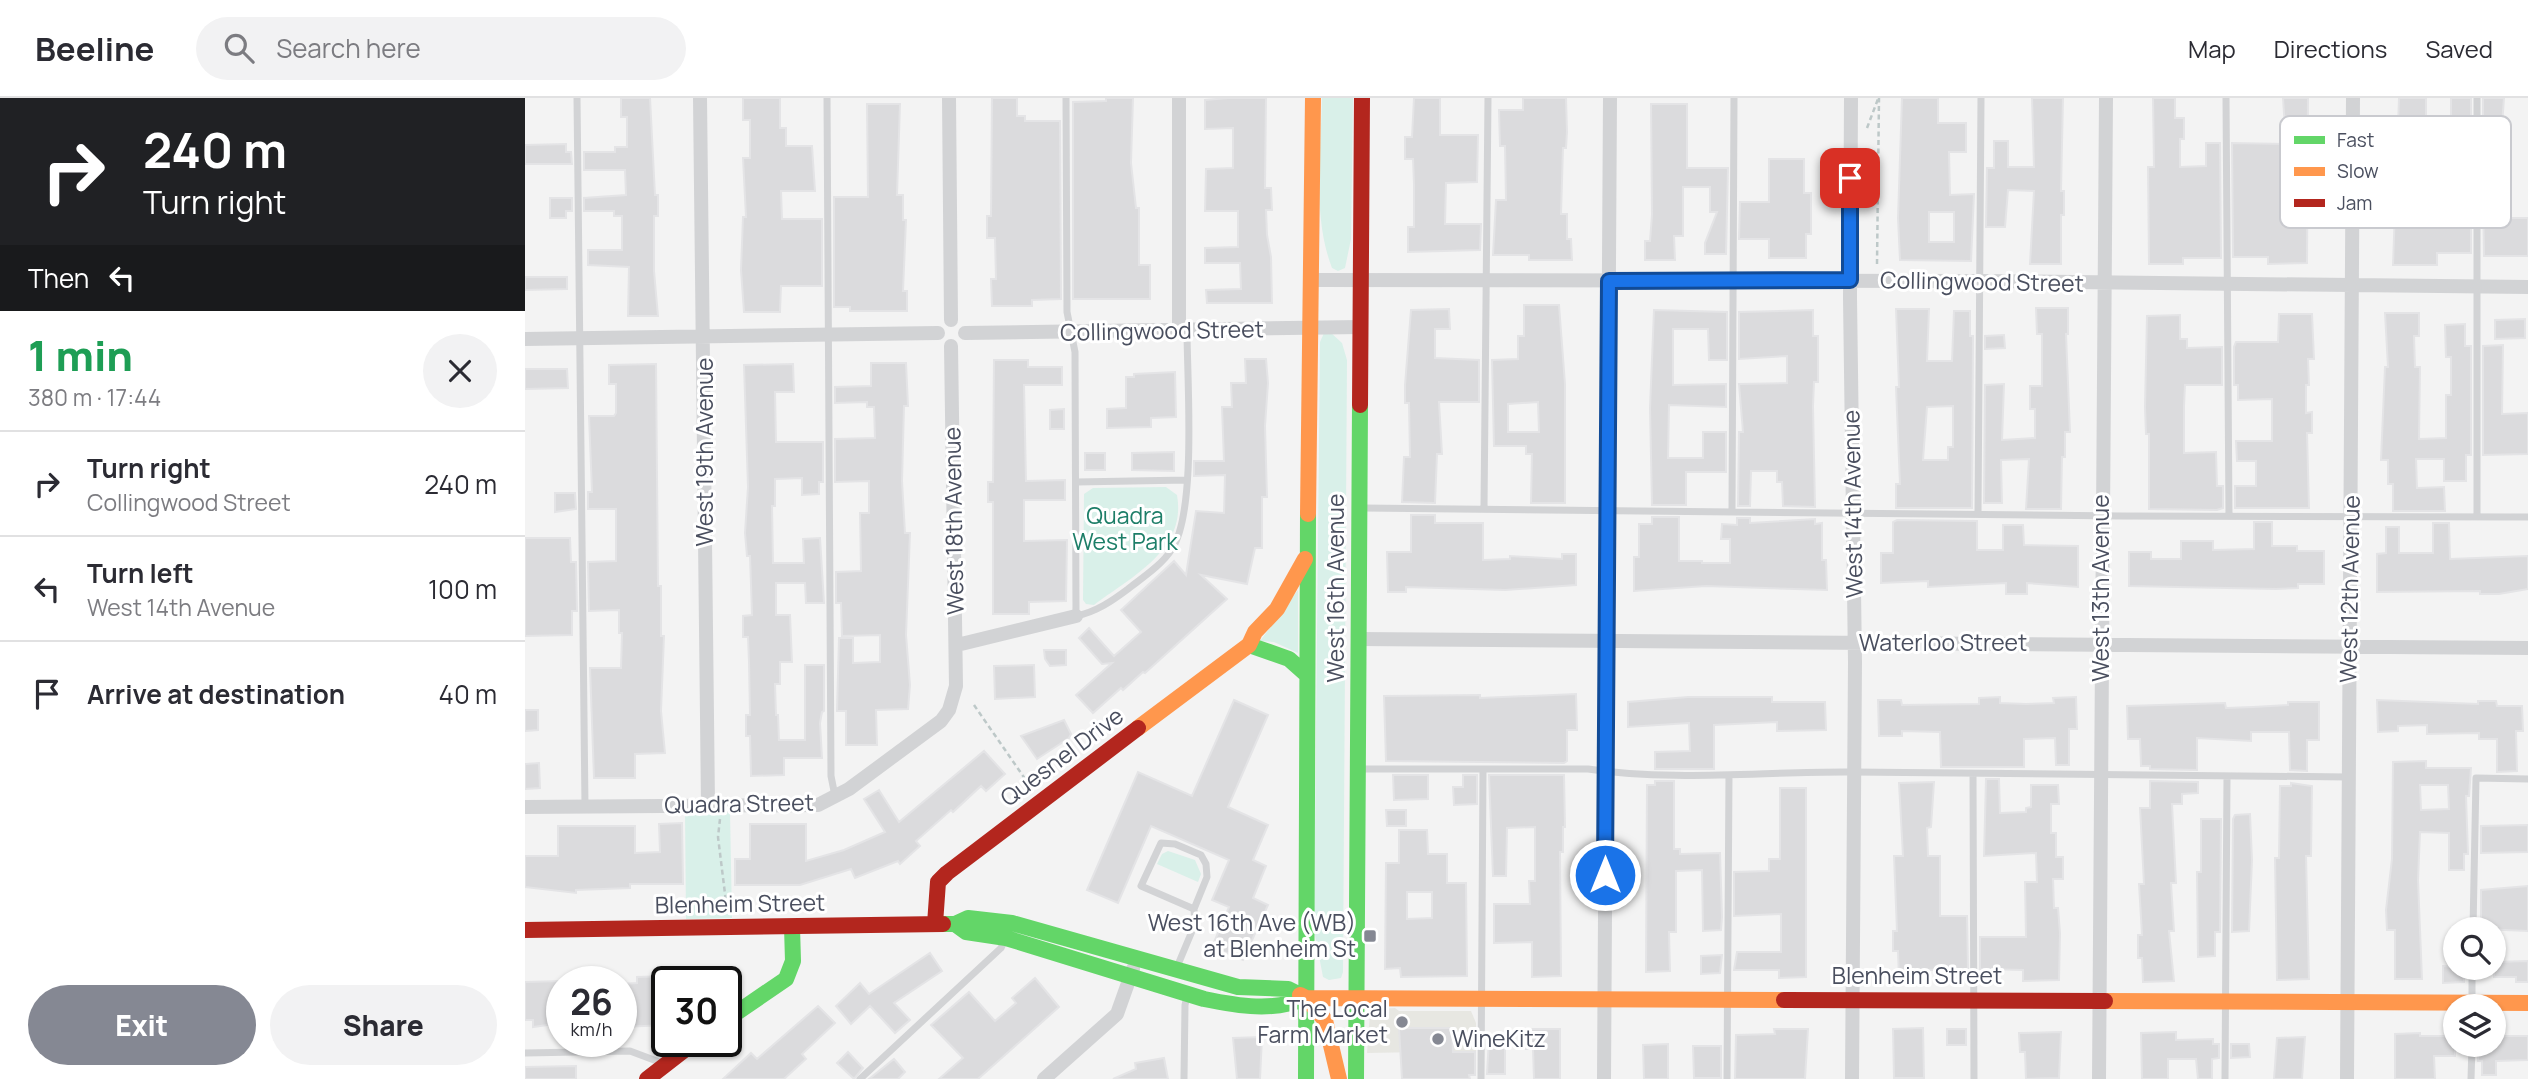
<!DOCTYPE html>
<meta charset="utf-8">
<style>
:root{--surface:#fff;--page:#f2f2f3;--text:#2b2b33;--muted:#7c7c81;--line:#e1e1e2;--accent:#858893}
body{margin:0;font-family:Manrope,sans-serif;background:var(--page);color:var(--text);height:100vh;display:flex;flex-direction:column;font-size:26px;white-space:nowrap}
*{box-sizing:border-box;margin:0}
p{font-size:23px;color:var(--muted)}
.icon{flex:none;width:38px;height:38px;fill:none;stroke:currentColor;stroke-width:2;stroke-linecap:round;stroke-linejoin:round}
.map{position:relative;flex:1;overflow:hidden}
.details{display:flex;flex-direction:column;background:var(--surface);width:525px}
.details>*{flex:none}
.banner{background:#202124;color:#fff;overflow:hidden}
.fabs{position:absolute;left:1918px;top:819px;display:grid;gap:14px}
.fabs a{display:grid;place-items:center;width:63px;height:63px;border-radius:50%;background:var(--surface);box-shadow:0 2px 5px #0004;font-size:35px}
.speed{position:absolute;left:21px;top:868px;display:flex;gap:14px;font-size:35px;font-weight:700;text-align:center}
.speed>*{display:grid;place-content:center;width:91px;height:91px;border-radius:50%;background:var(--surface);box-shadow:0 2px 5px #0004;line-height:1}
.speed small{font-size:18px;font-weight:400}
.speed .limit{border:4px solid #111;border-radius:10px;background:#fff;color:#111}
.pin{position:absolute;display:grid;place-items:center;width:60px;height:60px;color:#fff;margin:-30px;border-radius:14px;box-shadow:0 4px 10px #0006}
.me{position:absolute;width:77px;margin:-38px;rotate:0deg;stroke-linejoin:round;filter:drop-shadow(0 0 5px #0008)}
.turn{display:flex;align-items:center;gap:24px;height:147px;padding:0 28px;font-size:32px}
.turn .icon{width:91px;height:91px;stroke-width:2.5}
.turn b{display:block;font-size:49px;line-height:60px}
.then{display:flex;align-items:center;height:66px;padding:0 28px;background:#0003;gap:14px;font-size:26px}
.round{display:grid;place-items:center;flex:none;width:74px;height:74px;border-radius:37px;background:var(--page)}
.summary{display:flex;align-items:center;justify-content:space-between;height:119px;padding:0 28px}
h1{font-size:42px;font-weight:800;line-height:52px;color:#1e9e55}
.cta{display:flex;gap:14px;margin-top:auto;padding:14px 28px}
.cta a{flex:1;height:80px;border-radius:42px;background:var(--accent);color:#fff;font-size:28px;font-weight:800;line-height:80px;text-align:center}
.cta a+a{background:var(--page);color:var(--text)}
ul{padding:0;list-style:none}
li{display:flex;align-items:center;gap:21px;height:105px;padding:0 28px;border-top:2px solid var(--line)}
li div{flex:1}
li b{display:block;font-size:26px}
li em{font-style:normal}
header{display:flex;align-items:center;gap:42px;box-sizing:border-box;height:98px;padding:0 35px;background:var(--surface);border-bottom:2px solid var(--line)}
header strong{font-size:33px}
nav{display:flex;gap:38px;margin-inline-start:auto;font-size:24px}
.search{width:490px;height:63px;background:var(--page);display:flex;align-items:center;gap:18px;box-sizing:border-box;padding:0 24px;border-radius:38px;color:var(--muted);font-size:26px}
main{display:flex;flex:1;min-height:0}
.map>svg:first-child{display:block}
</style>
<header>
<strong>Beeline</strong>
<div class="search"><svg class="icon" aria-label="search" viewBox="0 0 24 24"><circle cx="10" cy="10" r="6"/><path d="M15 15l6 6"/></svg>Search here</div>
<nav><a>Map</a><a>Directions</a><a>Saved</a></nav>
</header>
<main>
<section class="details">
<div class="banner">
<div class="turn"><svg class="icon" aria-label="right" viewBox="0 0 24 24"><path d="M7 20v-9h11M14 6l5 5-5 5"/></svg><div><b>240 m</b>Turn right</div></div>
<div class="then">Then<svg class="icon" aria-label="left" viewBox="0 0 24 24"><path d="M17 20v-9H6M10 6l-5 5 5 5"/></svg></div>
</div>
<div class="summary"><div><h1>1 min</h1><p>380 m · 17:44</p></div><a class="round"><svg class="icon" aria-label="close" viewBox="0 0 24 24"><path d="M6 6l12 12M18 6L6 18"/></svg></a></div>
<ul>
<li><svg class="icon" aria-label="right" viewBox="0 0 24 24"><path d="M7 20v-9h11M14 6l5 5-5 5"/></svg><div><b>Turn right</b><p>Collingwood Street</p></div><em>240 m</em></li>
<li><svg class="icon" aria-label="left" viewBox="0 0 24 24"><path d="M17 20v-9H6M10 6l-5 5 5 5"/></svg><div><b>Turn left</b><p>West 14th Avenue</p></div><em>100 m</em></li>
<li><svg class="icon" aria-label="arrive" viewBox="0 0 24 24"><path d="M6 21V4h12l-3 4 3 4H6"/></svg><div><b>Arrive at destination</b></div><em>40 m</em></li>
</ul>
<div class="cta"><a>Exit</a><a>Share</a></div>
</section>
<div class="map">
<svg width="2003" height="981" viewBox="0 0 2003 981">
<rect width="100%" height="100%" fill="#f3f3f3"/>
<path fill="#e7e7e2" d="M870,910L874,913H946L951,925V953L842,955L845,916L853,911Z"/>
<path fill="#d9f0e9" d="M797,0H828L826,141L820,170L813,173L807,170C787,118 796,55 797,0Z
M805,234L817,245L822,262L818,874L816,880L804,882L798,879L789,832L795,244L799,235Z
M641,389L652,397C662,452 606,479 569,507L561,506L558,502L559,396L568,390Z
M773,492V555L749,544L735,543Z
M205,713L207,820L161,821L160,714Z
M643,753L670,762L676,776L673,784L632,766L637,756Z"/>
<path fill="#dbdbdd" stroke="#e4e4e6" stroke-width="2" fill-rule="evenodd" d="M96,0H125L130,97H133V118H129V173L133,218H103L104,169L63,167V152H97V118H89V113H59V100L101,97L100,72H59V54H90V49H102V19H96Z
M218,0H255V30H261V48H287L290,93H256L257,121H297V188H256L255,214H219L216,172L218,119H221L218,60H225V22H218Z
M467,0H492V18H500V23H535L536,201L507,202V208H467L466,181H471L470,140H462V118H466Z
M581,0H608L606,65L611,110H614V167H625V201H548V4L581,3Z
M703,0H741L740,90H746L747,112H741L742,137L746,159L747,205H682L681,192L716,191L715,165H680V150L713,149V113H680L681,71L708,70V30L680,31V2Z
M889,0H915V37H953L952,84L921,85L920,126H956L955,152L883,154V129H889V86L888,61H880V39H887Z
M998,0H1041L1042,34L1041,50H1038L1036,116H1042V141H1046L1047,162H1004V157H968L971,102H981L980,48H975L974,12H998Z
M1377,0H1413V25H1441V54H1424L1425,97L1449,96L1446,163L1375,162L1373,120ZM1404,114H1429V144H1404Z
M1507,0H1538L1536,93H1539V117H1536V166H1505L1509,93L1483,92L1480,129H1461L1462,70H1469V43H1483V69H1509Z
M1628,0H1650V20H1659V41H1655V69L1681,68V45H1695L1696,160H1658V166H1624L1623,69H1629Z
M1758,0H1783L1782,165L1743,166V159H1708L1707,45L1761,46Z
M1874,0H1901V20H1926V0H1946V68L1900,71V98L1946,99V155H1912V167H1868Z
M1958,0H1979L1974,68H1958Z
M342,6H375L372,97H378V122H381L378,193H382V213H325V209H309V99H343Z
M1126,6H1162V70H1203L1201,156H1180V145L1192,114H1185V89H1158V138H1149L1150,162H1120V143H1125L1127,117Z
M41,46V54H46L47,66H0V47Z
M1244,61H1279V95H1286V136H1281V160H1244V141H1214L1215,104H1244Z
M1958,99H1977V120H2003V158H1959Z
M25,100H47V113H41V120H25Z
M0,179H42V191L0,192Z
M999,207H1034L1040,286V405H1006L1007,356H1001V348H969L967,262L993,261V238H999ZM1013,304L1014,334H983V306Z
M1511,210H1543V236H1541L1545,334H1540V359H1537L1536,411H1501L1504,361L1476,362L1477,405H1459L1460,287L1479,286L1477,342L1510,340V311H1505V288H1517V236H1512Z
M924,211L925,231H910V260L954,262V304H914L917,356H912L910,405L877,404L879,359H885L884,305H880V287L886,212Z
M1371,211H1404L1402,263H1427L1429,213H1445V238H1448L1447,410H1371V386H1375L1371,289H1374ZM1428,308V349H1423V362H1398L1402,309Z
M1129,212L1202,214V262H1184L1183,231H1148V287L1201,286V309L1144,307L1143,360H1178V334H1201V374H1161V407H1127L1125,310Z
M1288,212V238H1293V284H1289L1288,308L1290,409L1258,408L1257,384H1252V373H1226L1225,408H1213L1214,334H1218L1214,286L1262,285V258L1214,261V214Z
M1860,215H1894V238H1889L1890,269H1895L1894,341L1921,340V297H1926V259H1921L1920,227L1940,226V248H1946V357H1941V383H1919V361H1891L1892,390L1919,389L1920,413H1868V386H1863V362H1856L1860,269H1863Z
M1754,216H1787L1789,261H1783L1784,287H1781V315L1787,314V335H1782L1784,410H1710V388H1731V363H1712L1711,343H1747V301L1713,302V287H1709V249L1711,244H1753Z
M1655,217V241H1662V250L1697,249V287H1660L1659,308V355L1691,354L1692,388H1698V410L1692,412L1624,411V336H1621L1620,309L1622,218Z
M2000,221V240L1970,241V222Z
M1479,237L1480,250L1460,251V238Z
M1978,247L1977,316L2003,315V356L1958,357V248Z
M720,261H741L743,285L740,328L742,399H737V450H730L722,486L676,477L702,501L620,575L618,574L598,592L596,590L568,615L551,597L587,565L577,566L554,540L564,530L589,558L616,534L596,512L649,463L661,477L671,413L699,415L700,377L669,378V363H699L697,309H707L706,285H721Z
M469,262H503V269H537V287H499L501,383L540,382V402H499V443L542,442L541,503L504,504V516H468V404H463V384H468Z
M346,265H381L383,308H379L377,383L380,435H385L381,537L385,587L383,611L351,612L352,647H321V613H312L314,540H328V565L355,564V537L317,538L316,505H311V474L336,473L335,415H344V383L310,384V341L350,340L349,309H342V304L310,305V289L346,288Z
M131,266L133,488H136V538H139L136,613L140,655L110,656V680H69L65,570H96L97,535H94V512L64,513L63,464L91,463V411H63V394H67L64,318H89L91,315V286H84V267Z
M268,266L269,294H250L251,344H298V384H294V396L277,397V380L250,381V408H247L248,465H279L278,441L295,440L299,505H281L280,485H251V517H265L267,564H255V586H250L251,617H253L254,642H280V567H299V613L297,614L295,625L297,660H259V677L226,678L225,638H221V617H225L224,564L223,539H218V518L227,517L225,458H222L220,435L223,389L219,267Z
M0,271H42L43,290L0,291Z
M650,274L651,319L626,320V329L582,330V311L601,310V279H609V276Z
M539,311V331H525V312Z
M649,354V373L607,372V355Z
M560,355H580V372H560Z
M30,395H50L51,411L30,414Z
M886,417H910V425H958V462L985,461V458L1037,461V456H1051V487L980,492L881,489V494H863L862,454H886Z
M1127,419H1154V463H1177V465H1205V441H1196L1197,426L1212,427V420H1225V425L1290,421V426L1297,425V462H1301L1302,492L1181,488L1109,493V459H1114V426H1127Z
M1372,422L1452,423V452H1478V427H1498L1499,447L1553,448V489L1502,485V496H1481V485L1403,489V483L1356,485V455H1368V424Z
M1729,424H1747V448H1772V453H1799V486H1773V490L1751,491L1604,488V454H1626V461H1656V443H1688V452L1729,451Z
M1908,425H1924L1925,461L2003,458V491L1974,496H1955V493L1852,494V456L1861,455V429H1874V455H1908Z
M0,440H45L46,464H51L52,513H47V537L0,538Z
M519,552H541V567L525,568L520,561Z
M509,567L510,599L470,601L469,568Z
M1051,596L1052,632H1042V663L1039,665L861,663L859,598L955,597V600Z
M1163,599H1247V604H1300L1301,632L1252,633V624L1189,627V671H1130V654L1165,653L1164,625L1103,629V604Z
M1475,599V605L1501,606L1529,605L1528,600L1551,599L1552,631H1544V667H1531L1530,640L1499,641V669H1416L1415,634L1377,633V638H1354L1353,602H1376L1377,607L1454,606V600Z
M709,602L743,617L703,709L743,727L728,762L741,768L728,800L743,807L718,862L687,849L704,809L687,802L704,762L626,728L593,805L562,792L613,674L667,698Z
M1852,602L1953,606V603H1971L1972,608H1997L1998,633H1991L1992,673L1972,674V641H1954V635L1902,636V627L1873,628V633L1853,634Z
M1763,604H1794V642H1782V673L1765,672L1764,634H1726V643L1672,640V672L1625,671V668H1616L1615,641H1603L1602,608L1700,605L1701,610L1728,609L1763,607Z
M0,612H13V632L0,633Z
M539,622L546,636L544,640L512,661L496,638Z
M459,653L480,676L461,693L456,688L428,714L426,712L391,743L395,748L375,766L373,763L330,780L326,771L275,787H210V761H225V726H281V763L319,752L360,734L339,701L354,692L374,724Z
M1901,663V670H1946L1944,698H1941L1943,756H1939V772H1924V735L1895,734L1893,782L1897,881H1870V832H1862L1861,812L1867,761L1868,664ZM1895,687H1923L1924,711L1896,712Z
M14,665L15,690L0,691V666Z
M868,677H903V701L869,702Z
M938,677H952V706L929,707L928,689H938Z
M964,677H1039L1040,729H1038V754H1035L1036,878L1007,879V844L969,845V806H1005L1004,783H1010V729L982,730L981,778H968Z
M1461,681H1474L1475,715L1501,714V710L1506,709V687H1533L1534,706H1526V735H1531V759H1538V781H1528L1529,810H1533L1535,835L1534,882L1498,883V872L1455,871V839H1501L1500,784H1512L1511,755L1459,758Z
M1130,683H1149V751H1155V756L1195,755L1197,819L1196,832L1178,833L1177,772L1151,773V834H1144L1145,873L1121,874L1122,687H1130Z
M1625,683L1673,684V695L1657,696V706H1647L1651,785H1646L1649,833H1644L1649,883L1618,884L1617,860H1613V837H1617L1614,786H1619L1615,710H1625Z
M1409,684L1406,729L1402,730L1403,758H1415V818H1442L1443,871L1403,872V880L1374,881L1373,853H1368V833H1372L1369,758H1378L1374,685Z
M1766,685L1787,688L1786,758H1781L1784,881L1752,882L1750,760H1754L1755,688H1766Z
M1255,690H1281V879L1254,880V872H1209L1212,854H1256V816L1209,818V774L1244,773V761H1255Z
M861,712H881V728H862Z
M1725,716L1727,762L1724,833L1707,834L1708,721L1710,717Z
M1676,721H1696L1695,834H1690V858L1673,859L1672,774H1676Z
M157,725L158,786H105V790L51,792V795L0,789V758H33V728H110V755L135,754L134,726Z
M2003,727V754L1956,755V728Z
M874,732H902L903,756H922V785H941L942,878L876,879L875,870L860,871L861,765H874ZM882,794H907V820L882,821Z
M2003,788V833L1956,831V792Z
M405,855L417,873L369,905L385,922L370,935L345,908L326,926L311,908L335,885L344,896Z
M1197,857L1195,875L1176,876V858Z
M2003,863V884H1991V879H1969V864Z
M1918,868L1939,870V884L1918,885Z
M193,869L194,884H149L148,870Z
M142,878V927L96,929V886L112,885V879Z
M510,880L534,909L453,981H414L438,960L406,927L444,894L470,923L491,905L487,900Z
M37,883V925L8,929V922H0V884Z
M293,908L310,925L277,956L281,961L259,981H198L226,955L232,961Z
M874,930H927L928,954H950V977H944L945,981H877Z
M1398,930L1399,980H1369L1368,931Z
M1001,931H1035V981H1009L1008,951H1001Z
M1249,931H1283L1280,981H1210L1211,937L1250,936Z
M1422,931H1441V947H1422Z
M1536,934L1534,980L1501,981L1500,954H1495L1494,935Z
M1651,934V942L1688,941V946H1694V960L1687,961V981H1673L1671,961H1643V981H1617L1616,935Z
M1895,935V938H1930V958H1909L1910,981H1870V936Z
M1969,938H2003V962L1971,963V977H1957V963H1953V947H1969Z
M737,939L735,981H712L708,940Z
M1780,939L1777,981H1749L1752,940Z
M964,941H980V976H962Z
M1143,946V981H1119L1118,947Z
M1706,946H1724L1725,959L1706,960Z
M1168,948H1196V980H1169Z
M323,954L338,970L329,981L312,965Z
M639,960L643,981H588L611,971L610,965Z
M369,961L380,974L373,981H344Z
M51,968V981H0V969Z"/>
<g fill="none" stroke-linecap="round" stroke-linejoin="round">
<path stroke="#bdc8c8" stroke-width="2.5" stroke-dasharray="5 3.5" stroke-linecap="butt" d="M1342,30L1353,1
M1341,60H1353
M1352,166L1354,0
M449,607L505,688
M195,721L193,739L202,812"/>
<path stroke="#d2d3d5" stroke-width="7" d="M52,0L60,708
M302,0L306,678L310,698
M541,0L542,214L550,254L551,518C571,514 587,503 603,491C617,480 637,467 647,451C672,413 662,281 662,232
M1701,0L1704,417
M552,384L662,382
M838,410L1596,418L2003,419
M959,410L963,0
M1207,413L1209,0
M1453,415L1456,0
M1952,418V0
M837,671H1063C1150,684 1240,673 1328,674C1493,675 1658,678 1823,679
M1448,676L1449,981
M1948,831L1951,680L2003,681
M652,869L670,826L669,811L682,779L681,766L676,757L650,746L636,745L616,788L669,811
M1947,904V870
M0,955L105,953L137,965
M335,981L476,850L479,843
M659,981L660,907L662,898
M956,981L958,672
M1202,981L1204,677
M1700,981L1702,678
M1946,981L1947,947"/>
<path stroke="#d2d3d5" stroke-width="14" d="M175,0L183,707
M424,0L426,222
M1326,0L1325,200L1330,564L1327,981
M786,182L1454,183L2003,189
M654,232V0
M440,235L835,229
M0,241L413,235
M833,541L2003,550
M432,547L551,518
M0,709L293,707L324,691L416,623L424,612L431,588L426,248
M519,981L592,916L608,871
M1079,981L1085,0
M1574,981L1581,0
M1822,981L1828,0"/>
<path stroke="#63d668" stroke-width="16" d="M724,547L764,561L782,577
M418,826H430L443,820L487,825L713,889L763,891L775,897
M430,826L441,834L481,840L679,901C713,908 749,914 781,900
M201,922L261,881L268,863L267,829
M781,981L783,416
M831,981L835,307"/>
<path stroke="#ff974d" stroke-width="16" d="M783,416L788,0
M613,630L724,547L730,534L752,511L780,461
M775,897L781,900L1259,902
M781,900L800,922L814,981
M1580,903L2003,905"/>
<path stroke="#b3261e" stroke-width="16" d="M835,307L837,0
M410,826L413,784L422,775L613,630
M0,832L418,826
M1259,902L1580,903
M122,981L171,943"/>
</g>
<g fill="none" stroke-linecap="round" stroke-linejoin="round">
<defs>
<path id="route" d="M1080,777L1084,183L1325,182V80"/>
</defs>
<use href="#route" stroke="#114b97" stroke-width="18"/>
<use href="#route" stroke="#1a73e8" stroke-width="12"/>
</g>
<g fill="#858893" stroke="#fff" stroke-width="2.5">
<rect x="838" y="831" width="14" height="14" rx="3.5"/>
<circle cx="877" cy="924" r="7"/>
<circle cx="913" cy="941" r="7"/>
</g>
<g text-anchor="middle" stroke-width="6" stroke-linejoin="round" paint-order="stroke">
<g font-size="23" fill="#4a4f5f" stroke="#fff">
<text transform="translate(1457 184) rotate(1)" y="8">Collingwood Street</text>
<text transform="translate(637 233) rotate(-1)" y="8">Collingwood Street</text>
<text transform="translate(180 354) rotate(-90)" y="8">West 19th Avenue</text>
<text transform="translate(1328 406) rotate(-91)" y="8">West 14th Avenue</text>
<text transform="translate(429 423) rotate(-91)" y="8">West 18th Avenue</text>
<text transform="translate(811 490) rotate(-90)" y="8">West 16th Avenue</text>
<text transform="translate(1576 490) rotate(-90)" y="8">West 13th Avenue</text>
<text transform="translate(1825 491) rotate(-89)" y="8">West 12th Avenue</text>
<text x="1418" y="553">Waterloo Street</text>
<text transform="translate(537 659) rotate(-37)" y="8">Quesnel Drive</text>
<text transform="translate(214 706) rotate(-1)" y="8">Quadra Street</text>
<text transform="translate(215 806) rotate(-1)" y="8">Blenheim Street</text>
<text x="1392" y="886">Blenheim Street</text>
</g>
<g font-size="23" fill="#1d7e68" stroke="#fff">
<text x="600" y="426">Quadra<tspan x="600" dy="26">West Park</tspan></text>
</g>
<g font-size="23" fill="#4a4f5f" stroke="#fff" text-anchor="end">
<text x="831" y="833">West 16th Ave (WB)<tspan x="831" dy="26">at Blenheim St</tspan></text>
<text x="863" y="919">The Local<tspan x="863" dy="26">Farm Market</tspan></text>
<text x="927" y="949" text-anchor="start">WineKitz</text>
</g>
</g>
<rect x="1755" y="18" width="231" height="112" rx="10" fill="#fff" stroke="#c9cacf" stroke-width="2"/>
<rect x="1769" y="38" width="31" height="8" fill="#63d668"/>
<rect x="1769" y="69" width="31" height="9" fill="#ff974d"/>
<rect x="1769" y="101" width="31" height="8" fill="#b3261e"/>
<g font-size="19" fill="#4a4f5f">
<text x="1812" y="49">Fast</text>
<text x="1812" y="80">Slow</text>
<text x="1812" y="112">Jam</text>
</g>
</svg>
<div class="fabs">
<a><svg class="icon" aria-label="search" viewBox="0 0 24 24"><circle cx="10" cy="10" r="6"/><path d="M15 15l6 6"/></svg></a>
<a><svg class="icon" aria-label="layers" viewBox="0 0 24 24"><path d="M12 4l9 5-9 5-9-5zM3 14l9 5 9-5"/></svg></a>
</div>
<div class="speed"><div>26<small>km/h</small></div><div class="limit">30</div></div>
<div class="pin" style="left:1325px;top:80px;background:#d93025"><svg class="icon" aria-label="arrive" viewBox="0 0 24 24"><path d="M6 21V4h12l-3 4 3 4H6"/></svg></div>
<svg class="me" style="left:1080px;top:777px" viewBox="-20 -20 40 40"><circle r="17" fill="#1a73e8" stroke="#fff" stroke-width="3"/><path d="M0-11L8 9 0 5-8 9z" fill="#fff"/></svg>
</div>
</main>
